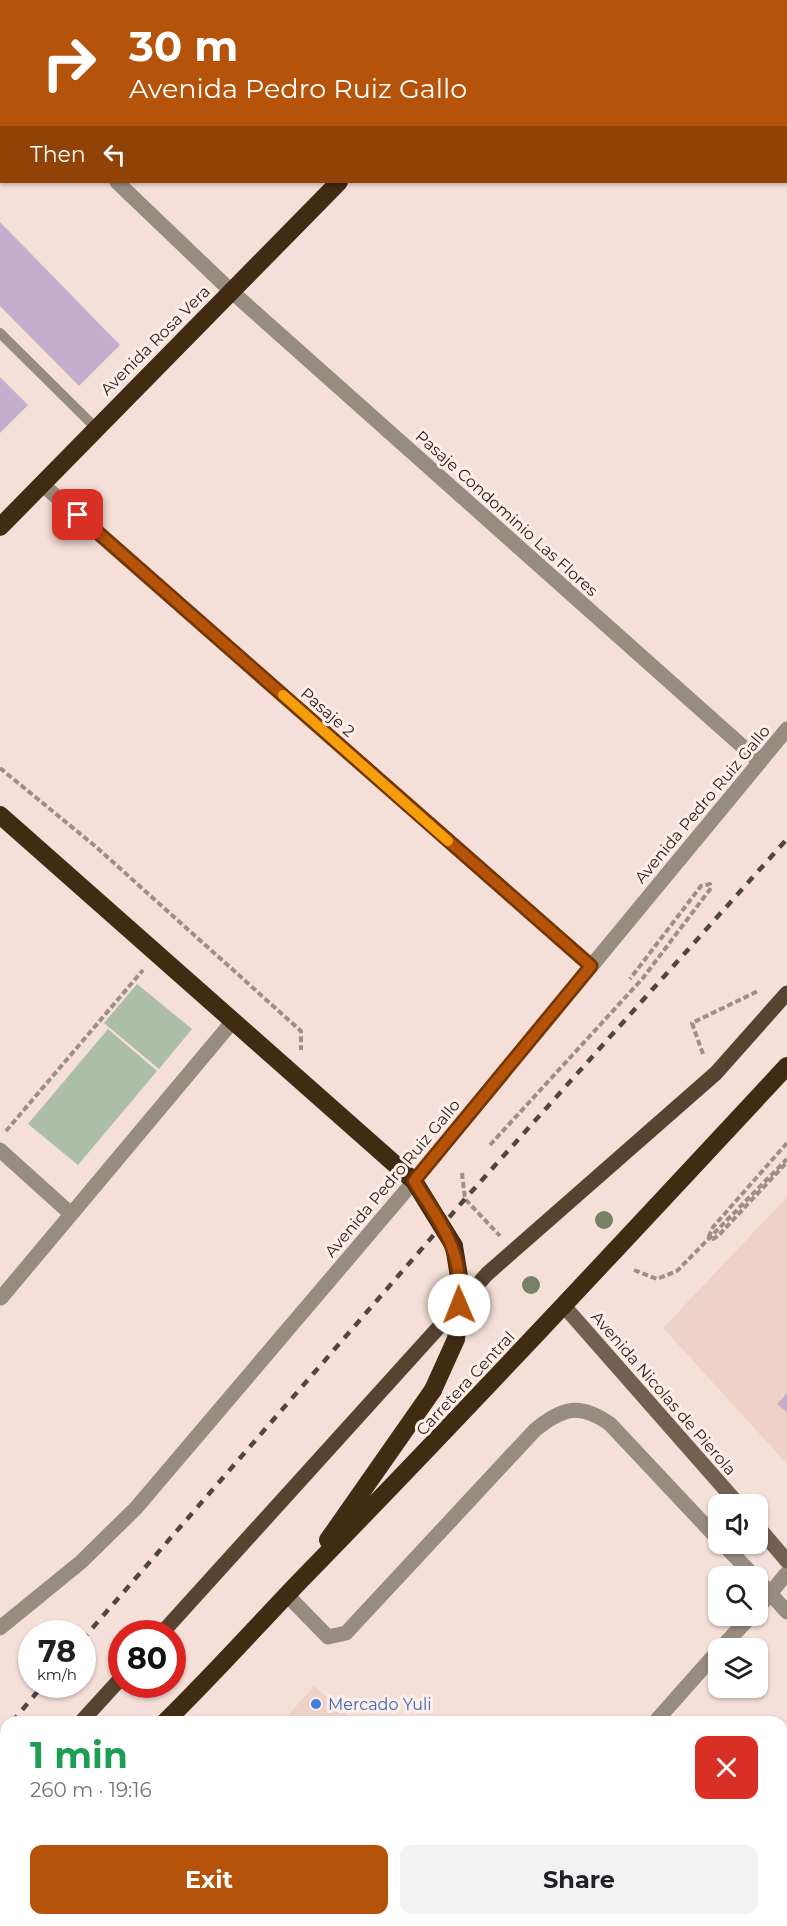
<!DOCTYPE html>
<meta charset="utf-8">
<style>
:root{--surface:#fff;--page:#f2f2f2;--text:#202124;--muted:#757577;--accent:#b45309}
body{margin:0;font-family:Montserrat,sans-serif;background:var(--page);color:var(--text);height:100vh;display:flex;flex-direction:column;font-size:22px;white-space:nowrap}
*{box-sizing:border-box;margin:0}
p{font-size:20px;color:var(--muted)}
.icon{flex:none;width:33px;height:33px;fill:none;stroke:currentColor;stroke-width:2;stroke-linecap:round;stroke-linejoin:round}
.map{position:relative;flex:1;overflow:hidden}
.drawer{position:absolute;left:0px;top:1716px;width:788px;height:210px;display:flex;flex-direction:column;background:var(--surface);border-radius:18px 18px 0 0;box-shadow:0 2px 4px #0004}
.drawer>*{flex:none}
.guide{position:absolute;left:0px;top:0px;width:788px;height:183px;box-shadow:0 2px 4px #0004;background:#b45309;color:#fff;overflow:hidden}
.buttons{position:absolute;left:708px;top:1494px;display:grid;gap:12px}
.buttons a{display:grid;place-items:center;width:60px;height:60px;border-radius:12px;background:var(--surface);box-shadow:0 2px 4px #0004;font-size:30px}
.speed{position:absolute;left:18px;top:1620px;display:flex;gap:12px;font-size:30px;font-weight:700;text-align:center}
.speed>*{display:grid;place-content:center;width:78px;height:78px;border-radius:50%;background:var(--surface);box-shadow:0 2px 4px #0004;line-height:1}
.speed small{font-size:15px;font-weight:400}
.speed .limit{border:9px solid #d22;background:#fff;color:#111}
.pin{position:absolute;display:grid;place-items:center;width:51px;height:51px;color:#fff;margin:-26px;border-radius:12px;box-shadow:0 3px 9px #0006}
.me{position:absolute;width:66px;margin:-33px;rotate:359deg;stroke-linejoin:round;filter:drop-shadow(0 0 4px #0008)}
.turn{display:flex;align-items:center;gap:21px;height:126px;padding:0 30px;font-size:27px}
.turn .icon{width:78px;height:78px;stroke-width:2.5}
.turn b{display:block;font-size:42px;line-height:51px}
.then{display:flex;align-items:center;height:57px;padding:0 30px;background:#0003;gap:12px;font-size:22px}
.round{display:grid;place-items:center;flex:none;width:63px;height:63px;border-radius:12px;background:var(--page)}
.head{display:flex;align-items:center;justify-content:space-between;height:102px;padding:0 30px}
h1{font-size:36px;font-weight:700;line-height:45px;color:#1e9e55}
.primary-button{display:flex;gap:12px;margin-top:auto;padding:12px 30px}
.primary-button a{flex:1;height:69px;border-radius:12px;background:var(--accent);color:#fff;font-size:24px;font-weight:700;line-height:69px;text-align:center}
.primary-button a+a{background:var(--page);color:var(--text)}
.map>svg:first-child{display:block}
</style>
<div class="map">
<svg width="787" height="1926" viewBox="0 0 787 1926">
<rect width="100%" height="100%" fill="#f4e0d8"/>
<path fill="#efd2c7" d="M787,1197V1464L663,1328Z
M314,1686L355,1722H282Z
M356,1920H541L548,1926H363Z"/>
<path fill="#acbea7" d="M137,984L192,1029L159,1069L104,1023Z
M108,1029L157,1071L78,1165L28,1124Z
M782,1841L787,1847V1926H678L683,1920H782Z"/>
<path fill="#c3afcd" d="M0,222L120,345L79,386L0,306Z
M0,377L28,405L0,433Z
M787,1393V1412L777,1404Z"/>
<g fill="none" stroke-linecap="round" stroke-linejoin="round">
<path stroke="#9d8e88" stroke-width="4" stroke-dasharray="6 3" stroke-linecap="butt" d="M0,768L95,846L301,1031V1050
M703,1054L692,1023L758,991
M6,1131L143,970
M490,1145L643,978L711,888L710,884L701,886L630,979
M462,1173L465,1199L500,1236
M634,1270L657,1279L677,1271L787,1159"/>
<path stroke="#978c80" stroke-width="10" d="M0,333L96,428"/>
<path stroke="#978c80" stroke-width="15" d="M210,0L212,2
M771,0L773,2
M243,2L245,0
M786,12H787
M0,70L2,71
M117,182L231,291L760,762
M42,484L591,966
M0,1150L71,1214
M1,1298L233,1021
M723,1544L754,1576
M758,1580L787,1612
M287,1595L328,1637L346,1633L535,1430C563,1407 580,1403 610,1424L718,1539
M758,1608L787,1573
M0,1628L81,1562L136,1508L414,1181L787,729
M721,1648L751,1616
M655,1722L718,1651
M782,1827L787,1834
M579,1920L586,1926
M660,1926L666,1920"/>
<path stroke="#726151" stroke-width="15" d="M564,1306L738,1504
M758,1527L787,1561"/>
<path stroke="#574430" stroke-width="15" d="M161,1634L487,1274L716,1073L787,993
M81,1722L122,1677
M0,1812L6,1805
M2,1926L7,1920"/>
<path stroke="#412b13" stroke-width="18" d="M515,2L516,0
M0,527L339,182
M0,815L414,1181L454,1246
M328,1540L433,1390
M165,1722C212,1676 255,1628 300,1581C465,1412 626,1239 787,1066
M0,1883L6,1877"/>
<path stroke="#4f4541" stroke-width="4.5" stroke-dasharray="8 8" stroke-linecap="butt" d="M82,1640L465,1199L787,839
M12,1722L44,1684
M0,1736L6,1729"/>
<path stroke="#9d8e88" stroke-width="4" stroke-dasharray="6 3" stroke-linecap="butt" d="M787,1143L713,1227L709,1236L713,1239L718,1236L787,1162"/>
<path stroke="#412b13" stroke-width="18" d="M433,1390L456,1339L461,1289L454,1246"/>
</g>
<g fill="#788165">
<circle cx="604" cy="1220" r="9"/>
<circle cx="531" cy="1285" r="9"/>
</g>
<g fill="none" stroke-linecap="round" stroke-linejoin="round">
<defs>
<path id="route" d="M78,515L591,966L414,1181C441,1224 464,1251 459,1305"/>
</defs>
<use href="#route" stroke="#753606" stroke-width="15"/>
<use href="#route" stroke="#b45309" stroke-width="10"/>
<path stroke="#f59e0b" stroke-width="10" d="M283,695L448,841"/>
</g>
<circle fill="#3f7fe0" stroke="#feeee7" stroke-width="2" cx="316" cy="1704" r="6"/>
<g text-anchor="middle" stroke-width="6" stroke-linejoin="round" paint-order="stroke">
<g font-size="16" fill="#231c19" stroke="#feeee7">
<text transform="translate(155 340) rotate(-45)" y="6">Avenida Rosa Vera</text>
<text transform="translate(507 513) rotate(42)" y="6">Pasaje Condominio Las Flores</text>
<text transform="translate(328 712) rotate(41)" y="6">Pasaje 2</text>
<text transform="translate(702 804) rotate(-50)" y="6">Avenida Pedro Ruiz Gallo</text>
<text transform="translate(392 1178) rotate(-50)" y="6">Avenida Pedro Ruiz Gallo</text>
<text transform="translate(465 1383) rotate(-47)" y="6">Carretera Central</text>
<text transform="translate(664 1393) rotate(49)" y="6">Avenida Nicolas de Pierola</text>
</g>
<g font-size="16" fill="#366cbe" stroke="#feeee7" text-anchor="start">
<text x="328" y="1710">Mercado Yuli</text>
</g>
</g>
</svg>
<div class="buttons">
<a><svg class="icon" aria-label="sound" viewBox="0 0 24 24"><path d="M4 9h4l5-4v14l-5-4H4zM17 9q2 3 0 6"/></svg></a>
<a><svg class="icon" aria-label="search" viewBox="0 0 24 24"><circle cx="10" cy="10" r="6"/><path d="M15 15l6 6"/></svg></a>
<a><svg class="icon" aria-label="layers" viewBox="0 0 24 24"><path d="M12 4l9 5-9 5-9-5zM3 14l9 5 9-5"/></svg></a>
</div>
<div class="speed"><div>78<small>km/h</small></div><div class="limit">80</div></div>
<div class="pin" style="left:78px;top:515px;background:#d93025"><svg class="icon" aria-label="arrive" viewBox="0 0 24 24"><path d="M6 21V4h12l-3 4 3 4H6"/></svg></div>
<svg class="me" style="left:459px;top:1305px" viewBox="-20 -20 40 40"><circle r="19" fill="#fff"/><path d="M0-13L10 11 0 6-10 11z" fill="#b45309"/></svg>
<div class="guide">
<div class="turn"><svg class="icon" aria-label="right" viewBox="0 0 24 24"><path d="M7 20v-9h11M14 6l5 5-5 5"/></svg><div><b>30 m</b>Avenida Pedro Ruiz Gallo</div></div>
<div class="then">Then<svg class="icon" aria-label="left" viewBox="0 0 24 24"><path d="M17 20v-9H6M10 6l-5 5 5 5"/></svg></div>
</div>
<section class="drawer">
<div class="head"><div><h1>1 min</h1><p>260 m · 19:16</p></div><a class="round" style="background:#d93025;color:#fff"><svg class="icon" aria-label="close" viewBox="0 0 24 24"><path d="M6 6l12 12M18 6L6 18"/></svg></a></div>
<div class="primary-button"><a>Exit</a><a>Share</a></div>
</section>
</div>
